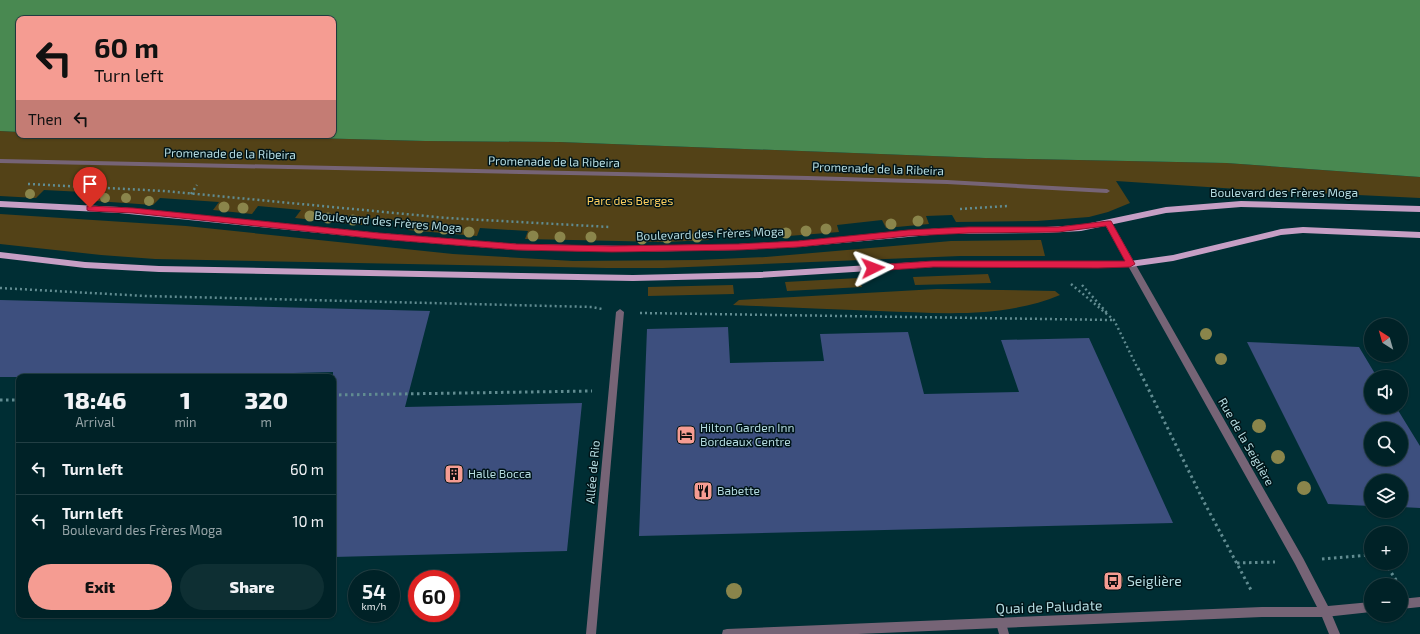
<!DOCTYPE html>
<meta charset="utf-8">
<style>
:root{--surface:#002227;--page:#0e2f33;--text:#f1f3f6;--muted:#95a4a7;--line:#223f44;--accent:#f59c92}
body{margin:0;font-family:"Exo 2",sans-serif;background:var(--page);color:var(--text);height:100vh;display:flex;flex-direction:column;font-size:15px;white-space:nowrap}
*{box-sizing:border-box;margin:0}
p{font-size:13px;color:var(--muted)}
.icon{flex:none;width:22px;height:22px;fill:none;stroke:currentColor;stroke-width:2;stroke-linecap:round;stroke-linejoin:round}
.map{position:relative;flex:1;overflow:hidden}
.side{position:absolute;left:16px;top:374px;width:320px;height:244px;display:flex;flex-direction:column;background:var(--surface);border-radius:8px;box-shadow:0 1px 3px #0004,0 0 0 1px var(--line)}
.side>*{flex:none}
.top-card{position:absolute;left:16px;top:16px;width:320px;height:122px;border-radius:8px;box-shadow:0 1px 3px #0004,0 0 0 1px var(--line);background:#f59c92;color:#111;overflow:hidden}
.needle{width:26px;rotate:323deg}
.buttons{position:absolute;left:1364px;top:318px;display:grid;gap:8px}
.buttons a{display:grid;place-items:center;width:44px;height:44px;border-radius:50%;background:var(--surface);box-shadow:0 1px 3px #0004,0 0 0 1px var(--line);font-size:20px}
.speed{position:absolute;left:348px;top:570px;display:flex;gap:8px;font-size:20px;font-weight:700;text-align:center}
.speed>*{display:grid;place-content:center;width:52px;height:52px;border-radius:50%;background:var(--surface);box-shadow:0 1px 3px #0004,0 0 0 1px var(--line);line-height:1}
.speed small{font-size:10px;font-weight:400}
.speed .limit{border:6px solid #d22;background:#fff;color:#111}
.pin{position:absolute;display:grid;place-items:center;width:34px;height:34px;color:#fff;margin:-41px -17px;border-radius:50% 50% 50% 0;rotate:-45deg;box-shadow:0 0 4px #0007}
.pin .icon{rotate:45deg}
.me{position:absolute;width:44px;margin:-22px;rotate:87deg;stroke-linejoin:round;filter:drop-shadow(0 0 3px #0008)}
.turn{display:flex;align-items:center;gap:14px;height:84px;padding:0 12px;font-size:18px}
.turn .icon{width:52px;height:52px;stroke-width:2.5}
.turn b{display:block;font-size:28px;line-height:34px}
.then{display:flex;align-items:center;height:38px;padding:0 12px;background:#0003;gap:8px;font-size:15px}
.eta{display:flex;justify-content:space-evenly;align-items:center;height:68px;text-align:center}
.eta b{font-size:24px;font-weight:800;line-height:28px}
.action{display:flex;gap:8px;margin-top:auto;padding:8px 12px}
.action a{flex:1;height:46px;border-radius:24px;background:var(--accent);color:#111;font-size:16px;font-weight:800;line-height:46px;text-align:center}
.action a+a{background:var(--page);color:var(--text)}
ul{padding:0;list-style:none}
li{display:flex;align-items:center;gap:12px;height:52px;padding:0 12px;border-top:1px solid var(--line)}
li div{flex:1}
li b{display:block;font-size:15px}
li em{font-style:normal}
.map>svg:first-child{display:block}
</style>
<div class="map">
<svg width="1420" height="634" viewBox="0 0 1420 634">
<rect width="100%" height="100%" fill="#002e34"/>
<path fill="#534217" d="M0,131L19,132V135H195L425,141L559,142L985,158L1226,163L1420,177V198L1253,190L1116,181L1130,203L1108,212L1089,217L1037,221L956,222L952,215L926,216L929,224L886,228L882,220L837,225L839,232L776,237L775,230L709,233V240L665,242L525,239L528,231L480,228L477,236L408,230L412,222L367,218L362,225L295,218L301,210L258,206L252,214L213,210L219,202L160,198L153,205L96,201L103,193L44,190L36,198L0,196Z
M0,214L186,226L453,254L573,261L698,260L766,257L951,241L1041,240L1045,256H960L663,268H606L155,259L101,255L0,244Z
M988,274L991,283L915,285L913,277Z
M859,278L862,287L787,291L785,282Z
M733,285L734,294L648,296V287Z
M937,289L1055,291L1060,295C1002,319 940,313 879,311C830,309 782,307 733,305L739,300Z"/>
<path fill="#498951" d="M0,0H1420V177L1226,163L985,158L559,142L425,141L195,135H333V19H19V132L0,131Z"/>
<path fill="#3d4f7e" fill-rule="evenodd" d="M0,300L430,311L405,407L582,403L567,551L333,557V372L124,377H0Z
M728,327L730,363L824,361L820,334L908,332L924,394L1019,392L1001,340L1089,338L1173,523L639,536L647,329Z
M1247,342L1359,347L1377,377H1371V407H1396L1420,446V508L1401,507V481H1371V506L1328,504ZM1371,429H1401V459H1371Z"/>
<g fill="none" stroke-linecap="round" stroke-linejoin="round">
<path stroke="#618c91" stroke-width="2.5" stroke-dasharray="2 3" stroke-linecap="butt" d="M28,184L165,191L447,218L610,227
M191,194L197,185
M960,209L1007,206
M1071,284L1114,320L1138,369
M1082,285L1108,314
M0,288L146,296L592,307L602,309
M640,313L1113,320"/>
<path stroke="#618c91" stroke-width="3" stroke-dasharray="2.5 3.5" stroke-linecap="butt" d="M1138,368L1204,502L1251,590
M333,395L592,391
M0,400H19
M1322,559L1371,555
M1237,563L1275,562
M1385,563L1398,583"/>
<path fill="#766476" fill-rule="evenodd" d="M0,159L808,176L947,180L1107,189L1110,191L1107,193L947,184L808,180L0,163Z"/>
<path fill="#766476" fill-rule="evenodd" d="M620,309L624,312L596,634H586L616,312Z
M1325,607L1329,608L1340,634H1329L1320,612L1321,608Z
M1001,618L1005,619L1009,634H999L996,623L997,619Z"/>
<path fill="#766476" fill-rule="evenodd" d="M1105,221H1108L1112,223L1303,558L1328,606L1371,602V612L1325,617H1262L858,634H722L723,630L727,629L1262,607H1317L1295,564L1104,223Z
M1420,597V607L1401,609V599Z"/>
<path fill="#c69fc5" fill-rule="evenodd" d="M0,201L119,207L379,233L517,244L626,246L738,244L798,241L941,228L1046,227L1081,225L1166,207L1241,201L1420,206V212L1241,207L1166,213L1081,231L1046,233L941,234L798,247L738,250L626,252L517,250L379,239L119,213L0,207Z
M1303,227L1420,232V238L1303,233L1281,235L1173,261L1130,267H933L760,278L633,281L159,272L85,268L0,258V252L85,262L159,266L633,275L760,272L933,261H1130L1173,255L1281,229Z"/>
</g>
<g fill="#8a854b">
<circle cx="30" cy="194" r="5"/>
<circle cx="105" cy="198" r="5"/>
<circle cx="126" cy="198" r="5"/>
<circle cx="149" cy="201" r="5"/>
<circle cx="224" cy="207" r="5.5"/>
<circle cx="243" cy="208" r="5.5"/>
<circle cx="310" cy="216" r="5.5"/>
<circle cx="328" cy="218" r="5.5"/>
<circle cx="353" cy="220" r="5.5"/>
<circle cx="918" cy="221" r="5.5"/>
<circle cx="891" cy="224" r="5.5"/>
<circle cx="419" cy="228" r="5.5"/>
<circle cx="444" cy="229" r="5.5"/>
<circle cx="826" cy="229" r="5.5"/>
<circle cx="806" cy="231" r="5.5"/>
<circle cx="469" cy="232" r="5.5"/>
<circle cx="786" cy="233" r="5.5"/>
<circle cx="533" cy="236" r="5.5"/>
<circle cx="560" cy="237" r="5.5"/>
<circle cx="591" cy="237" r="5.5"/>
<circle cx="697" cy="237" r="5.5"/>
<circle cx="667" cy="238" r="5.5"/>
<circle cx="642" cy="239" r="5.5"/>
<circle cx="1206" cy="334" r="6"/>
<circle cx="1221" cy="359" r="6"/>
<circle cx="1259" cy="426" r="7"/>
<circle cx="1278" cy="457" r="7"/>
<circle cx="1304" cy="488" r="7"/>
<circle cx="1115" cy="580" r="8"/>
<circle cx="734" cy="591" r="8"/>
</g>
<path fill="#e11d48" stroke="#92132f" d="M87,206L133,208L379,233L517,244L612,246L738,244L798,241L908,230L969,227H1058L1108,221H1111L1135,264L1130,267L1098,268L933,267L873,271L868,268L873,265L933,261H1125L1106,226L1058,232L969,233L908,236L798,247L738,250L612,252L517,250L379,239L133,213L90,211L87,210Z"/>
<defs>
<symbol id="hotel-square" viewBox="-11 -11 22 22"><rect x="-9" y="-9" width="18" height="18" rx="4" fill="#f59c92" stroke="#001418"/><path d="M-6-4.5h1.5V1H6V5H4.5V3h-9V5H-6ZM-4 0a1.8 1.8 0 1 1 3.6 0ZM.5 0V-2.5h3Q6-2.5 6 0Z" fill="#111"/></symbol>
<symbol id="building-square" viewBox="-11 -11 22 22"><rect x="-9" y="-9" width="18" height="18" rx="4" fill="#f59c92" stroke="#001418"/><path d="M-4-6H4V6H1V3H-1V6H-4ZM-2.5-4.3h1.7v1.8h-1.7ZM.8-4.3h1.7v1.8H.8ZM-2.5-1h1.7V.8h-1.7ZM.8-1h1.7V.8H.8Z" fill="#111"/></symbol>
<symbol id="restaurant-square" viewBox="-11 -11 22 22"><rect x="-9" y="-9" width="18" height="18" rx="4" fill="#f59c92" stroke="#001418"/><path d="M-5-6h1v4h1v-4h1v4h1v-4h1v5L-1.5 .5V6h-2V.5L-5-1ZM5-6V6H3V1.5H1.5Q1.5-4 5-6Z" fill="#111"/></symbol>
<symbol id="bus-square" viewBox="-11 -11 22 22"><rect x="-9" y="-9" width="18" height="18" rx="4" fill="#f59c92" stroke="#001418"/><path d="M-5-6H5V4H4V6H2V4H-2V6H-4V4H-5ZM-3.5-4V0h7V-4ZM-3.5 1.2v1.5H-2V1.2ZM2 1.2v1.5H3.5V1.2Z" fill="#111"/></symbol>
</defs>
<g fill-rule="evenodd">
<use href="#hotel-square" x="675" y="424" width="22" height="22"/>
<use href="#building-square" x="443" y="463" width="22" height="22"/>
<use href="#restaurant-square" x="692" y="480" width="22" height="22"/>
<use href="#bus-square" x="1102" y="570" width="22" height="22"/>
</g>
<g text-anchor="middle" stroke-width="3" stroke-linejoin="round" paint-order="stroke">
<g font-size="12" fill="#b4dbe0" stroke="#001418">
<text transform="translate(230 154) rotate(1)" y="4">Promenade de la Ribeira</text>
<text transform="translate(554 162) rotate(1)" y="4">Promenade de la Ribeira</text>
<text transform="translate(878 169) rotate(2)" y="4">Promenade de la Ribeira</text>
<text x="1284" y="197">Boulevard des Frères Moga</text>
<text transform="translate(388 222) rotate(5)" y="4">Boulevard des Frères Moga</text>
<text transform="translate(710 234) rotate(-2)" y="4">Boulevard des Frères Moga</text>
<text transform="translate(1246 442) rotate(60)" y="4">Rue de la Seiglière</text>
<text transform="translate(593 472) rotate(-85)" y="4">Allée de Rio</text>
</g>
<g font-size="12" fill="#fbcd5d" stroke="#001418">
<text x="630" y="205">Parc des Berges</text>
</g>
<g font-size="12" fill="#b4dbe0" stroke="#001418" text-anchor="start">
<text x="700" y="432">Hilton Garden Inn<tspan x="700" dy="14">Bordeaux Centre</tspan></text>
<text x="468" y="478">Halle Bocca</text>
<text x="717" y="495">Babette</text>
</g>
<g font-size="14" fill="#b4dbe0" stroke="#001418" text-anchor="start">
<text x="1127" y="586">Seiglière</text>
</g>
<g font-size="14" fill="#b4dbe0" stroke="#001418">
<text transform="translate(1049 607) rotate(-2)" y="5">Quai de Paludate</text>
</g>
</g>
</svg>
<div class="buttons">
<a><svg class="needle" viewBox="-14 -14 28 28"><path d="M0-13l5 13h-10z" fill="#e53935"/><path d="M0 13l5-13h-10z" fill="#95a4a7"/></svg></a>
<a><svg class="icon" aria-label="sound" viewBox="0 0 24 24"><path d="M4 9h4l5-4v14l-5-4H4zM17 9q2 3 0 6"/></svg></a>
<a><svg class="icon" aria-label="search" viewBox="0 0 24 24"><circle cx="10" cy="10" r="6"/><path d="M15 15l6 6"/></svg></a>
<a><svg class="icon" aria-label="layers" viewBox="0 0 24 24"><path d="M12 4l9 5-9 5-9-5zM3 14l9 5 9-5"/></svg></a>
<a>+</a>
<a>−</a>
</div>
<div class="speed"><div>54<small>km/h</small></div><div class="limit">60</div></div>
<div class="pin" style="left:90px;top:208px;background:#d93025"><svg class="icon" aria-label="arrive" viewBox="0 0 24 24"><path d="M6 21V4h12l-3 4 3 4H6"/></svg></div>
<svg class="me" style="left:873px;top:268px" viewBox="-20 -20 40 40"><path d="M0-17L14 15 0 8-14 15z" fill="#e11d48" stroke="#fff" stroke-width="4"/></svg>
<div class="top-card">
<div class="turn"><svg class="icon" aria-label="left" viewBox="0 0 24 24"><path d="M17 20v-9H6M10 6l-5 5 5 5"/></svg><div><b>60 m</b>Turn left</div></div>
<div class="then">Then<svg class="icon" aria-label="left" viewBox="0 0 24 24"><path d="M17 20v-9H6M10 6l-5 5 5 5"/></svg></div>
</div>
<section class="side">
<div class="eta">
<div><b>18:46</b><p>Arrival</p></div>
<div><b>1</b><p>min</p></div>
<div><b>320</b><p>m</p></div>
</div>
<ul>
<li><svg class="icon" aria-label="left" viewBox="0 0 24 24"><path d="M17 20v-9H6M10 6l-5 5 5 5"/></svg><div><b>Turn left</b></div><em>60 m</em></li>
<li><svg class="icon" aria-label="left" viewBox="0 0 24 24"><path d="M17 20v-9H6M10 6l-5 5 5 5"/></svg><div><b>Turn left</b><p>Boulevard des Frères Moga</p></div><em>10 m</em></li>
</ul>
<div class="action"><a>Exit</a><a>Share</a></div>
</section>
</div>
